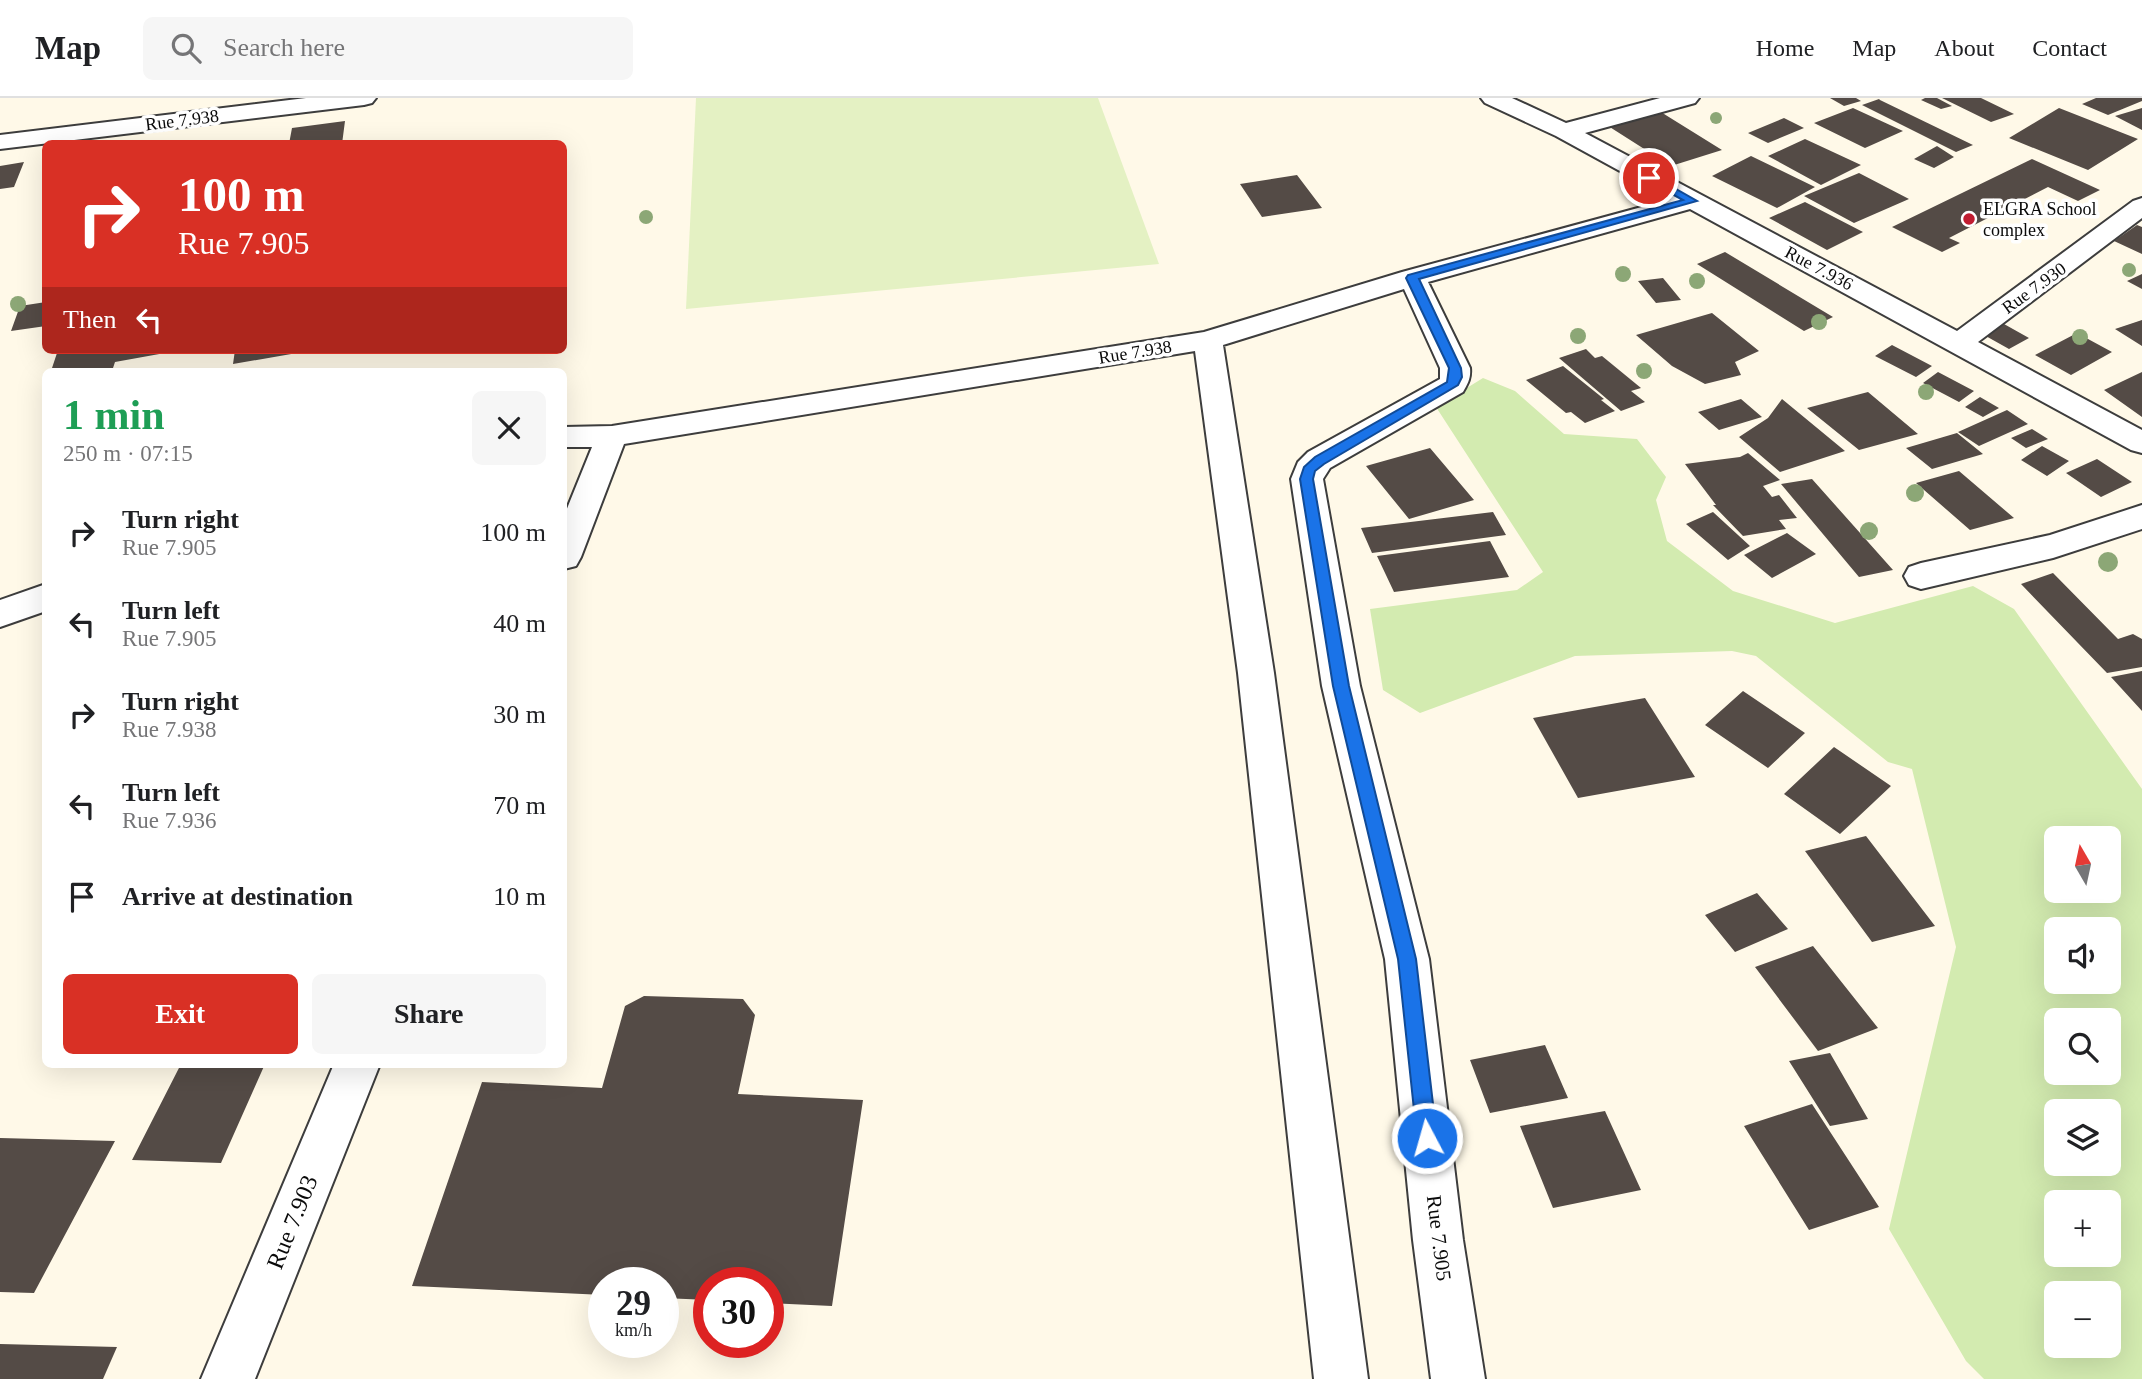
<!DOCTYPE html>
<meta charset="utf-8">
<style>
:root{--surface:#fff;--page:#f6f6f6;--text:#202124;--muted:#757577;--line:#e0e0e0;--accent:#d93025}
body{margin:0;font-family:Georgia,serif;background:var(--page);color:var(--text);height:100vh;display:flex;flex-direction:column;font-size:26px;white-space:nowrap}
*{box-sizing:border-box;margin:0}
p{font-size:23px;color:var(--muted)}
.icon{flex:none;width:38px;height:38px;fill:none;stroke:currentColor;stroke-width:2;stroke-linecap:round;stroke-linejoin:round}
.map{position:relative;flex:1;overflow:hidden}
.panel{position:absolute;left:42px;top:270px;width:525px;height:700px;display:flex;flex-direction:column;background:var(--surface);border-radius:10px;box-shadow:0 7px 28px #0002}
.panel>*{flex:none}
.top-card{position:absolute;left:42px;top:42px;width:525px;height:214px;border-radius:10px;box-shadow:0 7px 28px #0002;background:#d93025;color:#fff;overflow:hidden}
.needle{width:46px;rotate:351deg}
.controls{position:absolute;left:2044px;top:728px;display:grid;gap:14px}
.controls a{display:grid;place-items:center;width:77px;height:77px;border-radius:10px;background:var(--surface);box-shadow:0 7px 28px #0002;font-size:35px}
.speed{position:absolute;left:588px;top:1169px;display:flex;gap:14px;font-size:35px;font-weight:700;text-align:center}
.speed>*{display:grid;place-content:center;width:91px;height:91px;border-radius:50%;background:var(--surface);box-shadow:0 7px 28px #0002;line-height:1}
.speed small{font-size:18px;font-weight:400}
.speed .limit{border:10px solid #d22;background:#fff;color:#111}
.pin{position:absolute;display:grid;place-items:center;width:60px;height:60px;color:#fff;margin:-30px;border:4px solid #fff;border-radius:50%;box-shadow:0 2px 7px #0007}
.me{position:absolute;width:77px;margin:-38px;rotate:354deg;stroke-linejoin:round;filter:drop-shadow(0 0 5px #0008)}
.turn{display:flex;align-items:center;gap:24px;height:147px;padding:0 21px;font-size:32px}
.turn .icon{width:91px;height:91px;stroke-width:2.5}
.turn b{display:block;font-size:49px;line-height:60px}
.then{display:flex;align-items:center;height:66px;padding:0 21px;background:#0003;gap:14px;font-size:26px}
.round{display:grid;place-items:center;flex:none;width:74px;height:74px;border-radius:10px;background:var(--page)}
.headline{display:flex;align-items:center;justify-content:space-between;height:119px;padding:0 21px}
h1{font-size:42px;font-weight:800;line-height:52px;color:#1e9e55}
.primary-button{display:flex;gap:14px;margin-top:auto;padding:14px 21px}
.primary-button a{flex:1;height:80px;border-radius:10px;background:var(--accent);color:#fff;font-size:28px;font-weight:800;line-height:80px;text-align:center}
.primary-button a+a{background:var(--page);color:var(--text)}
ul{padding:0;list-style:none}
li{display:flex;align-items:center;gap:21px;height:91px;padding:0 21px}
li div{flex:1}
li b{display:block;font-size:26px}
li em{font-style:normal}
header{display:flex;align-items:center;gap:42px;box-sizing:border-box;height:98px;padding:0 35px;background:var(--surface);border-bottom:2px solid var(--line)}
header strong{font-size:33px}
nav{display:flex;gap:38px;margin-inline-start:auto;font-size:24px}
.search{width:490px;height:63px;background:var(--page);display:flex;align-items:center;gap:18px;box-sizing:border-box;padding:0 24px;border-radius:10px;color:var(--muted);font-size:26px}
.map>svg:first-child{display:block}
</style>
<header>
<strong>Map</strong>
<div class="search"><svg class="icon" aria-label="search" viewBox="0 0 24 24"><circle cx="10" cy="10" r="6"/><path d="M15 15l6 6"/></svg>Search here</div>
<nav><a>Home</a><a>Map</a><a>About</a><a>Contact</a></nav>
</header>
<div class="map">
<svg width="2142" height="1281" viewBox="0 0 2142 1281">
<rect width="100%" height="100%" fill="#fff9e8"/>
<path fill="#d3ebb0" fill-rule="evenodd" d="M1483,280L1515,293L1564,336L1637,341L1666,379L1656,402L1667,443L1733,493L1835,525L1973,488L2014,511L2142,691V1281H1984L1966,1263L1889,1131L1956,849L1912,671L1888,664L1756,558L1732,553L1575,558L1420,615L1383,592L1370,511L1517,492L1543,474L1436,309ZM2056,740H2109V793H2056ZM2056,831H2109V884H2056ZM2056,922H2109V975H2056ZM2056,1013H2109V1066H2056ZM2056,1104H2109V1157H2056ZM2056,1195H2109V1248H2056Z"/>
<path fill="#e4f1c3" d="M696,0H1098L1159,166L686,211Z"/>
<path fill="#544b46" d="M1830,0H1856L1861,3L1844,8Z
M1925,0H1937L1952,8L1941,11L1921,2Z
M1942,0H1981L2014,16L1991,24Z
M2096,0H2142V3L2108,17L2082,6Z
M1879,1L1880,2L1973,47L1956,54L1862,7Z
M1853,10L1903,33L1865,50L1814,25Z
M2059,10L2138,41L2088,72L2009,40Z
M2142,10V32L2115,18Z
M1656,11L1722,52L1671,68L1605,26Z
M1784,20L1804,30L1768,45L1748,35Z
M345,23L342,46H309V43L289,46L292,30Z
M1805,41L1861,67L1821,87L1768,58Z
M1937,48L1954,59L1934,70L1914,61Z
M1751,58L1815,89L1777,110L1712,78Z
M2032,61L2100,92L2078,103L2048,89L1949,140L1960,145L1942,154L1892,129Z
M24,64L14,89L0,91V68Z
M1859,75L1909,101L1854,125L1804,98Z
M1297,77L1322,110L1262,119L1240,86Z
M1805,104L1863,134L1827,152L1769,120Z
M2137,127L2142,129V156L2114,143Z
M1725,154L1833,219L1804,233L1697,166Z
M2142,176V191L2127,183Z
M1663,180L1681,202L1656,205L1638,183Z
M46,204V228L11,233L20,208Z
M1712,215L1759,253L1735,264L1741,277L1705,286L1672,268L1636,237Z
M2142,222V248L2115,231Z
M2004,226L2029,240L2009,251L1984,237Z
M2077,235L2112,254L2071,277L2035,257Z
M1892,247L1932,268L1916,279L1875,258Z
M1586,251L1595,260L1602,258L1641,290L1631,293L1645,304L1621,313L1559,260Z
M58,252H176V253L115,264L112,273H51Z
M235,252H297V255L233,266Z
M1563,268L1604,301L1601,302L1615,313L1585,325L1571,314L1566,315L1526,282Z
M1938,274L1974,293L1959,304L1923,285Z
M2142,274V319L2104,292Z
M1868,294L1918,336L1859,352L1807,310Z
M1980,299L1999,310L1983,319L1965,309Z
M1741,301L1762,319L1719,332L1698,314Z
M1782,301L1845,353L1780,374L1739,339L1768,320Z
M2007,312L2028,326L1979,348L1958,334Z
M2032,331L2048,341L2026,350L2011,340Z
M1957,335L1983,356L1932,371L1906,350Z
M2042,348L2069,363L2047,378L2021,362Z
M1430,350L1474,402L1409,421L1366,368Z
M1748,355L1780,382L1763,388L1772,399L1779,397L1797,420L1779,422L1786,431L1743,438L1713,407H1716L1685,366L1740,359Z
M2097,361L2132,384L2101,399L2066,375Z
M1959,373L2014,420L1970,432L1916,385Z
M1812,381L1893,472L1859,479L1781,386Z
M1493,414L1506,437L1372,455L1361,430Z
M1713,414L1750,448L1728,462L1686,426Z
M1787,435L1816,456L1772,480L1744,457Z
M1490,443L1509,479L1394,494L1377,458Z
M2053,475L2118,541L2133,536L2142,541V569L2107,575L2021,486Z
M2142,573V613L2111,579Z
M1743,593L1805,635L1768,670L1705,627Z
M1645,600L1695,679L1578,700L1533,620Z
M1834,649L1891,688L1840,736L1784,696Z
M1866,738L1935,828L1872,844L1805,753Z
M1757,795L1788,831L1735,854L1705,817Z
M1813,848L1878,930L1818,953L1755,869Z
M644,898L743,901L755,917L738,996L863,1002L832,1208L768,1205V1185H709V1202L663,1200V1185H604V1197L412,1188L482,984L602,990L625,908Z
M1545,947L1568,1000L1490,1015L1470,962Z
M1830,955L1868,1021L1830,1028L1789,963Z
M181,966H265L221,1065L132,1062Z
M1812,1006L1879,1109L1809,1132L1744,1028Z
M1605,1013L1641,1092L1553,1110L1520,1028Z
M0,1040L115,1043L34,1195L0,1194Z
M0,1246L117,1249L103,1281H0Z"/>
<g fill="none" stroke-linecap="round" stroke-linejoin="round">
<defs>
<path id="minor" d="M306,0H376L372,5L364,7L0,51V37Z
M1481,0H1512L1566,25L1660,0H1699L1695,5L1585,35L1957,233L2133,103L2142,100V120L1978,244L2142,332V355L2131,352L1690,111L1428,184L1470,270C1471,280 1468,285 1463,294L1330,370L1323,381L1360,588L1429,861L1463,1142L1485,1281H1431L1413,1142L1385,861L1322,588L1291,381L1298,364L1308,354L1440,281V270L1404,191L1223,247L1274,575L1368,1281H1314L1238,575L1195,253L624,346L581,459L576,468L564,471V418L592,349H564V329L612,328L1204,234L1402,174L1671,101L1556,38L1485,5Z
M2142,407V431L2053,460L1921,491L1909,487L1904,478L1909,469L1921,465L2050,437Z
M46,486V513L0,529V502Z
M334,966H380L255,1281H201Z"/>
</defs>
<use href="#minor" stroke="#3d3d3d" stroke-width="4"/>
<use href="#minor" fill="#fff" fill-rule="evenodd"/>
</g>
<g fill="#8ca776">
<circle cx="1716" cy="20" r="6"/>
<circle cx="646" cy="119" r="7"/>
<circle cx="2129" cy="172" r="7"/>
<circle cx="1623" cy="176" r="8"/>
<circle cx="1697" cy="183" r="8"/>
<circle cx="18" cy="206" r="8"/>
<circle cx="1819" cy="224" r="8"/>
<circle cx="1578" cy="238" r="8"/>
<circle cx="2080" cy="239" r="8"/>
<circle cx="1644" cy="273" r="8"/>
<circle cx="1926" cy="294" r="8"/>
<circle cx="1915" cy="395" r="9"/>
<circle cx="1869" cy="433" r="9"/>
<circle cx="2108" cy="464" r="10"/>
</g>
<path fill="#1a73e8" stroke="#114b97" stroke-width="2" d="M1646,78H1653L1697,103L1419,181L1461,270L1462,279L1458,287L1324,366L1315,373L1313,381L1349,588L1416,861L1437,1040L1434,1047L1427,1050L1420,1047L1417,1040L1398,861L1333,588L1300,381L1304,369L1315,359L1447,284L1449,270L1406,180L1408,177L1683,102L1646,82Z"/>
<circle fill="#c01c30" stroke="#fff" stroke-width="2.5" cx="1969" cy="121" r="7"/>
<g text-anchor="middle" stroke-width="7" stroke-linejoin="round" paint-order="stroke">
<g font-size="18" fill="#0a0a0a" stroke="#fff">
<text transform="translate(182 22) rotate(-7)" y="6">Rue 7.938</text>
<text transform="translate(1819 170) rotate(28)" y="6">Rue 7.936</text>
<text transform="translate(2034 190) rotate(-36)" y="6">Rue 7.930</text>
<text transform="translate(1135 254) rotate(-9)" y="6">Rue 7.938</text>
</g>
<g font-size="18" fill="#0a0a0a" stroke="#fff" text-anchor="start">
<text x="1983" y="117">ELGRA School<tspan x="1983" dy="21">complex</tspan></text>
</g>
<g font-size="21" fill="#0a0a0a" stroke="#fff">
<text transform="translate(1439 1140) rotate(83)" y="7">Rue 7.905</text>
</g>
<g font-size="24" fill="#0a0a0a" stroke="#fff">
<text transform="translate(292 1124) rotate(-68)" y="8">Rue 7.903</text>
</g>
</g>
</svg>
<div class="controls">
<a><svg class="needle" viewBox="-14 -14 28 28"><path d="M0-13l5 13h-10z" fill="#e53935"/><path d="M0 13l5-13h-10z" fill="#757577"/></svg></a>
<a><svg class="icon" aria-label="sound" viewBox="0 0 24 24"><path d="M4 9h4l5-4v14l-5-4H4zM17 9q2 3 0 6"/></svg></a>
<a><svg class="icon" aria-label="search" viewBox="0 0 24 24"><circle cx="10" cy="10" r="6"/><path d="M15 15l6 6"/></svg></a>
<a><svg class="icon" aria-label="layers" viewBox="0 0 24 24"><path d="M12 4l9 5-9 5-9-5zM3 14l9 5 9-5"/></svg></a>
<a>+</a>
<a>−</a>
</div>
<div class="speed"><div>29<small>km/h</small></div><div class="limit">30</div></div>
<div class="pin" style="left:1649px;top:80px;background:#d93025"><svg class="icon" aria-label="arrive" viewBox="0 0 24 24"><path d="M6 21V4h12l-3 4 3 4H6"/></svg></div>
<svg class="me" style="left:1427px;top:1040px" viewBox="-20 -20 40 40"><circle r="17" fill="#1a73e8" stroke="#fff" stroke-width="3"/><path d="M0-11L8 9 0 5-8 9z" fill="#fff"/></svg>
<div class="top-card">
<div class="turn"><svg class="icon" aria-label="right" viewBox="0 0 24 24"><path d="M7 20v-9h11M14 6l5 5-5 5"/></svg><div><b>100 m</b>Rue 7.905</div></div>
<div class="then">Then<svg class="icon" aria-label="left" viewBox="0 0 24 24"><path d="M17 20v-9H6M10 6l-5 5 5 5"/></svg></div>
</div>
<section class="panel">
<div class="headline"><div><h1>1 min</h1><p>250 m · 07:15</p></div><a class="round"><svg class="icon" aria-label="close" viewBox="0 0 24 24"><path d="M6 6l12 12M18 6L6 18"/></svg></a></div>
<ul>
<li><svg class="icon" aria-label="right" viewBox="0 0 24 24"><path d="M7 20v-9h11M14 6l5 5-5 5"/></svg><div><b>Turn right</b><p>Rue 7.905</p></div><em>100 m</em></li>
<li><svg class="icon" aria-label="left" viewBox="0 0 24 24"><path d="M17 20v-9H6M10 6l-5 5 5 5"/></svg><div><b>Turn left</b><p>Rue 7.905</p></div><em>40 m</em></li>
<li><svg class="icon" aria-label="right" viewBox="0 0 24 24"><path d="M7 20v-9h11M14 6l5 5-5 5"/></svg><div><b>Turn right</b><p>Rue 7.938</p></div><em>30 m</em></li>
<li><svg class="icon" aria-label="left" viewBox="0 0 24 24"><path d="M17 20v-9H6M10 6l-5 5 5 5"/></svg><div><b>Turn left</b><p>Rue 7.936</p></div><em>70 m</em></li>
<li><svg class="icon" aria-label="arrive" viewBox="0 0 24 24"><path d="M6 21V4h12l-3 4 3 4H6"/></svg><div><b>Arrive at destination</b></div><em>10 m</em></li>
</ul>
<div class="primary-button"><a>Exit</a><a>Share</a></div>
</section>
</div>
